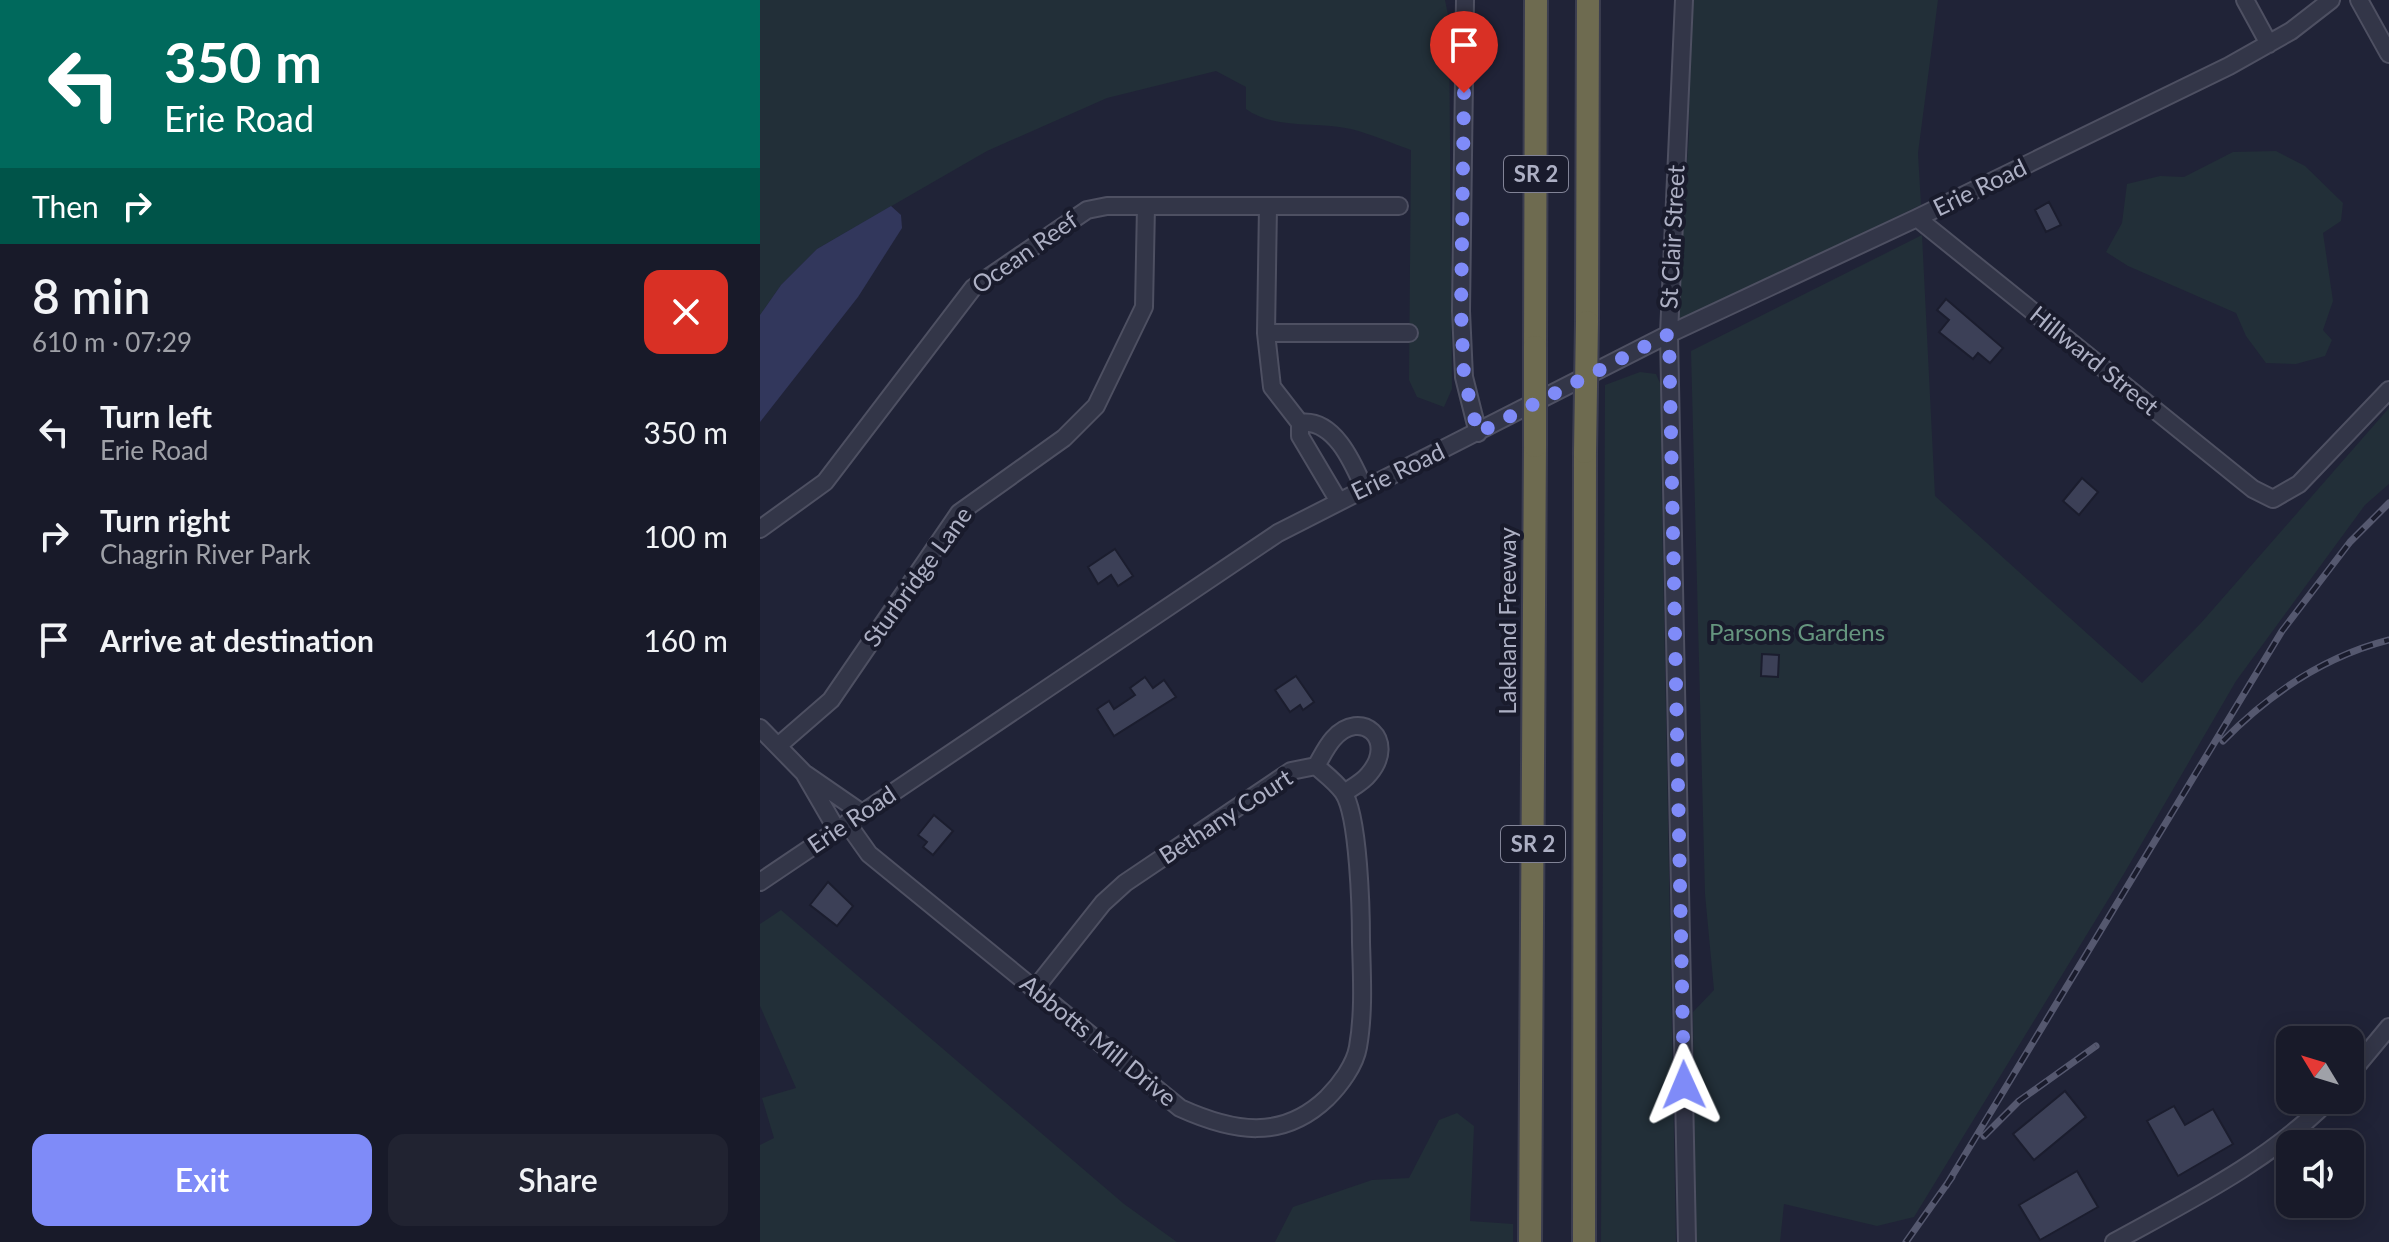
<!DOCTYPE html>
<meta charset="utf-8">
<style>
:root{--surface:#181a29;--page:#212331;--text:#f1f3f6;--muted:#9fa1a8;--line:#363846;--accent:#7f8bf8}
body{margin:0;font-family:Lato,sans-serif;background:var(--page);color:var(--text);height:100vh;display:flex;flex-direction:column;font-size:30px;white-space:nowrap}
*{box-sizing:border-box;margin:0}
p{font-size:26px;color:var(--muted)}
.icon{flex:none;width:44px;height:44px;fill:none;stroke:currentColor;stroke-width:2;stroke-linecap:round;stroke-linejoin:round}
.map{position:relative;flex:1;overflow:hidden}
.drawer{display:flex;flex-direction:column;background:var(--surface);width:760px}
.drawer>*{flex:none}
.guide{background:#00695c;color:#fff;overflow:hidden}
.needle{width:52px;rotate:308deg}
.buttons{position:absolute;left:1516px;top:1026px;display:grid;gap:16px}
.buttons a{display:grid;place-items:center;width:88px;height:88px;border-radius:16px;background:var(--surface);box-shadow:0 4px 20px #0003,0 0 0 2px var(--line);font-size:40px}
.pin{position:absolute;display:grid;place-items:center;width:68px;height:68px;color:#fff;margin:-82px -34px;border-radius:50% 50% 50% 0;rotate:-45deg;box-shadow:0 0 8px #0007}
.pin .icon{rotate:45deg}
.me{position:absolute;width:88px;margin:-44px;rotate:359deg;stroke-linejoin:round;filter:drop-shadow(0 0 6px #0008)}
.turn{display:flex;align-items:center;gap:28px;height:168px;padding:0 32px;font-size:36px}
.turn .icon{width:104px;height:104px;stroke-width:2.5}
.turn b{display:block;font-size:56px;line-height:68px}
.then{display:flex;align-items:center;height:76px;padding:0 32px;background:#0003;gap:16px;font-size:30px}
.round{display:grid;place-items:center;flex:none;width:84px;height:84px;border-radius:16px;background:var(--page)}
.summary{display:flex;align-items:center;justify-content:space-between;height:136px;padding:0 32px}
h1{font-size:48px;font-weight:600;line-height:60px}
.primary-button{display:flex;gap:16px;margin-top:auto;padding:16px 32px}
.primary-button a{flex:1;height:92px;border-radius:16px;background:var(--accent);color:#fff;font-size:32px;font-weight:600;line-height:92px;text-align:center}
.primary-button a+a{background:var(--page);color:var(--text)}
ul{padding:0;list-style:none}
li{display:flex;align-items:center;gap:24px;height:104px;padding:0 32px}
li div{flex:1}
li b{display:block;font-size:30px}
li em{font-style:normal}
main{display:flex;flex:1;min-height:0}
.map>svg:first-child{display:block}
</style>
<main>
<section class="drawer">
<div class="guide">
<div class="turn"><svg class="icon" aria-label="left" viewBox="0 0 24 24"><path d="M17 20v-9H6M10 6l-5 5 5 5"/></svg><div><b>350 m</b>Erie Road</div></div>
<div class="then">Then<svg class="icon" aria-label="right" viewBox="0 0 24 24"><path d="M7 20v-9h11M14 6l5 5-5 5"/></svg></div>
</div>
<div class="summary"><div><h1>8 min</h1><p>610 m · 07:29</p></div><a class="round" style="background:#d93025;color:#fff"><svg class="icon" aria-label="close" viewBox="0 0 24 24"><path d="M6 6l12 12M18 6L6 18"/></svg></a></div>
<ul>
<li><svg class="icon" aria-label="left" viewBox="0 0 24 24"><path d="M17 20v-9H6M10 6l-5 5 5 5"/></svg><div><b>Turn left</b><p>Erie Road</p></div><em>350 m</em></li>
<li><svg class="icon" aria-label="right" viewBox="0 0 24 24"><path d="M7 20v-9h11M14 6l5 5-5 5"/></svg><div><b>Turn right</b><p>Chagrin River Park</p></div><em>100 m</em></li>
<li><svg class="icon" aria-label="arrive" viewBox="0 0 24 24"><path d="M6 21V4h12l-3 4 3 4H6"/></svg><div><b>Arrive at destination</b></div><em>160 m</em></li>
</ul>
<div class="primary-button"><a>Exit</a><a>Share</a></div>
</section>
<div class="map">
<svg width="1629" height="1242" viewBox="0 0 1629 1242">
<rect width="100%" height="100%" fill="#202337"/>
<path fill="#222f38" d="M0,0H685L689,20L692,389L684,407L657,397L649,380L651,150C631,143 611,134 591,129C556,121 515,130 486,109V87L456,71L347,98L227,151L57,249L21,285L0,315Z
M930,0H1178L1158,153L1161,205L915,324L929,135Z
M1516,151L1545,166L1583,203L1581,221L1563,233L1573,301L1563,330L1572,340L1565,356L1536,364L1506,363L1486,336L1476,313L1368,266L1346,252L1362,223L1367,184L1400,176L1424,177L1473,152Z
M1162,235L1175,496L1382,683L1441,623L1629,408V484L1605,505L1476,681L1365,872L1154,1217L1117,1226L1024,1204L1020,1242H936L933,1012L954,990L945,894L931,351Z
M880,372L896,374L904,392L901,456L916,1242H841L845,385Z
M21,910L364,1204L417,1242H0V1145L14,1138L2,1098L36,1088L0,1006V924Z
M697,1113L714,1126L710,1221L753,1224V1242H515L533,1207L612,1180L649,1178L679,1120Z"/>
<path fill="#32375c" d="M131,206L141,215L142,228L98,297L0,422V315L21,285L57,249Z"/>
<path fill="#3c4057" stroke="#1b1d2e" stroke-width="2" d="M1289,202L1301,225L1286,232L1275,210Z
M1186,299L1243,348L1230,363L1218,353L1213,359L1179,332L1189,320L1177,310Z
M1322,478L1338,492L1319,515L1303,501Z
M355,549L373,576L358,586L351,575L338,584L328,567Z
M1002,654L1019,655L1018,677L1001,676Z
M536,676L554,702L543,710L540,705L530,712L515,690Z
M385,677L393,688L404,680L416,697L354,736L337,709L349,701L354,709L375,695L370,688Z
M174,815L193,831L173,855L163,847L167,842L158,835Z
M68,882L93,906L77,926L50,905Z
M1305,1091L1326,1117L1274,1160L1253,1134Z
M1414,1106L1425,1125L1453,1109L1473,1144L1418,1176L1387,1121Z
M1317,1171L1338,1207L1280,1240L1259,1205Z"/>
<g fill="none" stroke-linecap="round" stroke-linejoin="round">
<defs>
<path id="minor" d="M705,0L701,311L704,377L718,433
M924,0L909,334L927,1242
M1485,0L1509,44
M1599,0L1629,54
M508,206L506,333L512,387L540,423V436L578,500
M1157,218L1493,489L1513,499L1539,484L1629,390
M506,333H649
M540,423C574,418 593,463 604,488
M0,529L65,482L213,288L327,210L347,206H639
M0,728L44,773L102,813
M18,746L71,700L199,513L304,438L336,406L384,307L386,206
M44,773L77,830
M87,823L109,854L420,1108C473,1132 522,1141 567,1098C580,1085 595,1065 598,1047C604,1013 602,977 601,942C601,912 599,815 583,792C576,782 565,774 556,766
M0,882L518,533L909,334L1157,218L1469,66L1531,31L1571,0
M274,990L343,903L365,883L531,771L556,766C561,758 566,747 573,739C601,707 638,740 609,774C603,782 593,787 584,793
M1590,1074L1629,1027
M1354,1242C1430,1200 1508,1162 1569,1100"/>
<path id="highway" d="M827,322L828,0
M775,347L776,0
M770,1242L775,446
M824,1242L825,452"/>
</defs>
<use href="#minor" stroke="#4e5062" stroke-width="20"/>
<use href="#highway" stroke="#3b3d4f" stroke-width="26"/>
<use href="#minor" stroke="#333648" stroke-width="16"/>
<use href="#highway" stroke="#6e6b50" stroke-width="22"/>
<defs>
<path id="rail" d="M1463,741C1510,693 1563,657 1629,640
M1224,1136L1259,1101L1336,1046
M1186,1186L1522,631L1590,542L1629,503
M1146,1242L1192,1177"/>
</defs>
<use href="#rail" stroke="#55586f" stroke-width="7"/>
<use href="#rail" stroke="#191b2c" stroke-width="4" stroke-dasharray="12" stroke-linecap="butt"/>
<defs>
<path id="highway-bridge" d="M775,446V347
M825,452L827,322"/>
</defs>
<use href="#highway-bridge" stroke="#3b3d4f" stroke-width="26" stroke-linecap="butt"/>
<use href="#highway-bridge" stroke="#6e6b50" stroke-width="22"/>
</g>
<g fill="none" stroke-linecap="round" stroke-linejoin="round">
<path stroke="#7f8bf8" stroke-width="14" stroke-dasharray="0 25.2" d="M704,93L701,311L704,377L718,433L909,334L924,1085"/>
</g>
<g text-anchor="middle" stroke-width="8" stroke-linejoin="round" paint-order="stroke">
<g fill="#191b2c" stroke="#818396" stroke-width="2">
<rect x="744" y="156" width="64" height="36" rx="6"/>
<rect x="741" y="826" width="64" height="36" rx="6"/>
</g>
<g font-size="22" font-weight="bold" fill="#adb0c4">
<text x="776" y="182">SR 2</text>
<text x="773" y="852">SR 2</text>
</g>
<g font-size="24" fill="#adb0c4" stroke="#191b2c">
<text transform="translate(1220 188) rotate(-26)" y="8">Erie Road</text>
<text transform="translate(913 237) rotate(-87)" y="8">St Clair Street</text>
<text transform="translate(265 253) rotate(-35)" y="8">Ocean Reef</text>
<text transform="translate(1334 361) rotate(39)" y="8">Hillward Street</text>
<text transform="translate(638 472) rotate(-26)" y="8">Erie Road</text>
<text transform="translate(158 577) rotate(-54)" y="8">Sturbridge Lane</text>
<text transform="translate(748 621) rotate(-90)" y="8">Lakeland Freeway</text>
<text transform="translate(466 817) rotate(-33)" y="8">Bethany Court</text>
<text transform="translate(92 820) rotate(-34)" y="8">Erie Road</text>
<text transform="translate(338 1041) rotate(39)" y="8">Abbotts Mill Drive</text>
</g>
<g font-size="24" fill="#65957e" stroke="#191b2c">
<text x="1037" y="641">Parsons Gardens</text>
</g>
</g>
</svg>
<div class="buttons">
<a><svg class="needle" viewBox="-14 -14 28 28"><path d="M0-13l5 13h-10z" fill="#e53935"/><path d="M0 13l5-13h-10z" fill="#9fa1a8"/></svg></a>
<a><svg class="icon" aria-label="sound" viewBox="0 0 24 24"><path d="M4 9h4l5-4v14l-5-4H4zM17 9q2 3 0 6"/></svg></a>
</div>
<div class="pin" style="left:704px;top:93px;background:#d93025"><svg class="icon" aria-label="arrive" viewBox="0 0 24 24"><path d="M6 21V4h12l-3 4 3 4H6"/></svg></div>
<svg class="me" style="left:924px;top:1085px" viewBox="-20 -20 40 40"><path d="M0-17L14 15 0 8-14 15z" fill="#7f8bf8" stroke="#fff" stroke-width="4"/></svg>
</div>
</main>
